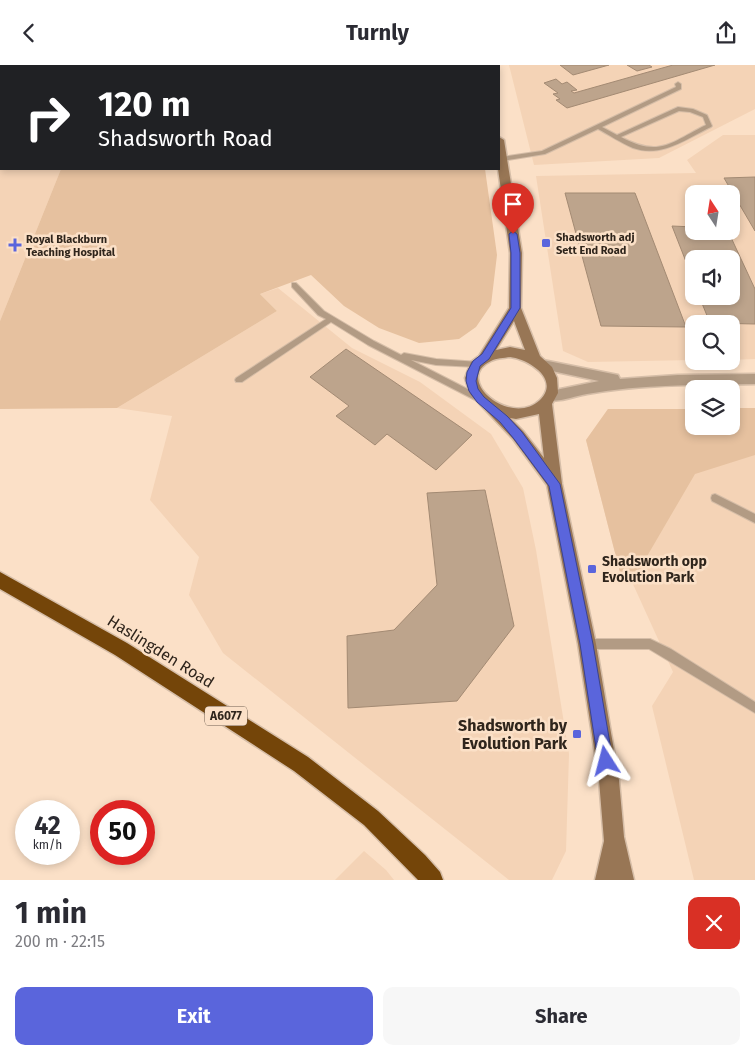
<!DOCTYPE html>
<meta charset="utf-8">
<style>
:root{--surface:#fff;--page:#f7f7f7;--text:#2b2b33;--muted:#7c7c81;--accent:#5a65dc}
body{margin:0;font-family:"Fira Sans",sans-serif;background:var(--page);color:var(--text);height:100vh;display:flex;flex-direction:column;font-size:19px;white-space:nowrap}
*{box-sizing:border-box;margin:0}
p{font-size:16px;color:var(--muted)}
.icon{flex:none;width:28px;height:28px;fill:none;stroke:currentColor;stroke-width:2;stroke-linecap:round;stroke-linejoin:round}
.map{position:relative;height:815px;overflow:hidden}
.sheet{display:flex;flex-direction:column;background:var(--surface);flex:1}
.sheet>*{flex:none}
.banner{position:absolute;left:0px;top:0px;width:500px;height:105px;box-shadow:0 2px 8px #0003;background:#202124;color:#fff;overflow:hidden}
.needle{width:32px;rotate:348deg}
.fabs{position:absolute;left:685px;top:120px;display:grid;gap:10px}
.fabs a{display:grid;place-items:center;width:55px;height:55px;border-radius:10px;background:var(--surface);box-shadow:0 2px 8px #0003;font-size:25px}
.speed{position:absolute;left:15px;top:735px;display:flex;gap:10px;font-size:25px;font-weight:700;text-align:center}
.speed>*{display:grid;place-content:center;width:65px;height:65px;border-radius:50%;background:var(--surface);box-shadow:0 2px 8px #0003;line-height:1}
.speed small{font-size:12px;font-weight:400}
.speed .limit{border:8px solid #d22;background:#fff;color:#111}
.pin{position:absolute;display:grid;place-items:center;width:42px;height:42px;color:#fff;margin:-51px -21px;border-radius:50% 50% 50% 0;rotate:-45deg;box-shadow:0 0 5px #0007}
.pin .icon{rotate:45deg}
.me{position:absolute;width:55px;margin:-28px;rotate:351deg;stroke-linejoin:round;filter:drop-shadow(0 0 4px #0008)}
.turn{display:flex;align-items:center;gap:18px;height:105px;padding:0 15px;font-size:22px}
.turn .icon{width:65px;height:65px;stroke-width:2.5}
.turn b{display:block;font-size:35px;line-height:42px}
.round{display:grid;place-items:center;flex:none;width:52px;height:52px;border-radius:10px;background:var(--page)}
.headline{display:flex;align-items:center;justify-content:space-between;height:85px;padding:0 15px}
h1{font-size:30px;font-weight:700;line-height:38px}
.cta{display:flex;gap:10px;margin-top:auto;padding:10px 15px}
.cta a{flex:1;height:58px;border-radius:10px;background:var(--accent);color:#fff;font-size:20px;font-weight:700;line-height:58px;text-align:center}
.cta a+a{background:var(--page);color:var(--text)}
header{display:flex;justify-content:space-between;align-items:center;height:65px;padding:0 15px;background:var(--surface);font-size:22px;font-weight:700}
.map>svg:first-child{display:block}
</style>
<header><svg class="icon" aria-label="back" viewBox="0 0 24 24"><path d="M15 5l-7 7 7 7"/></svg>Turnly<svg class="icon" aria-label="share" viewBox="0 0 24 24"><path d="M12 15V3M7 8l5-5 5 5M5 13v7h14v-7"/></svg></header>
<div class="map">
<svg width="755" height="815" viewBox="0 0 755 815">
<rect width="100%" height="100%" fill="#fbe0c7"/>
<path fill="#f4d3b6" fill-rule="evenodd" d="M509,0H755V44L659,93L534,100Z
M0,29L1,104H61L0,256Z
M723,70H755V294L731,295V259H694V295L588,297L563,286L536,111L696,108L687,95ZM694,129H731V166H694ZM694,194H731V231H694Z
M278,223L352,283L420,317L491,369L523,423L536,485L569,689L566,786L552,815H509L223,588L189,530L199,492L150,435L172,351L117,343L277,246L260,229Z
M731,343H755V815H694L652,641L673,607L632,517L622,515L586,375L608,344H694V361H731Z
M364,786L386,805L394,815H335Z"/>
<path fill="#e6c19f" d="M61,104H485L497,190L491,240L476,262L459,274L419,278L379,263L344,241L311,210L260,229L277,246L117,343L0,344V256Z
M731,343H755V390L695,409L632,517L622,515L586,375L608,344H694V361H731Z"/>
<path fill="#bda48c" stroke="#a38a73" d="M560,0H609L573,10Z
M627,0H649L652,2L637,6Z
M673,0H715L567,43L556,35L560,34L553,29L558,28L544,18L556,14L562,19L567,17L577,25L571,26L574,28Z
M755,112V166L724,113Z
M565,128H635L686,262L601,261Z
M672,161L694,162V166H728L755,224V259L710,258L699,231H731V194H694V217Z
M346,284L472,370L436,405L387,369L375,380L336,351L349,341L310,312Z
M485,425L514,561L457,636L348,643L347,571L394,565L437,520L427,428Z"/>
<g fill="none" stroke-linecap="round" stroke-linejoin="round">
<defs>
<path id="lane" d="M83,0H87V1H83Z
M385,0H389V1H385Z
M678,17L681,19V24L602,62L617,70L678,42L693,44L707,50L712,61L711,62C686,74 662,93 633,83C621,78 609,70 598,64L545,89L502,96L499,94L502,92L542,86L676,22L675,19ZM679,46L690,47L703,52L706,60C671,77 660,93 621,72Z
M292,218H296L324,246L374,276L401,290L404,288L436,294L479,297L480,299L479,301L476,302L436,300L411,295L483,332L484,334L483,336H477L368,280L331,257L242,317H236L235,315L236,313L326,254L318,250L292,222Z
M715,429L755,449V458L712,436L711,433L712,430Z
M587,574H650L671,584L755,637V648L649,584H587L583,583L582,579L583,575Z"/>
<path id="street" d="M0,22H1V28H0Z
M543,295L618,310L620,314L678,310L755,309V319C699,320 643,319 587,329C575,331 558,338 546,335L544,331L546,327L599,316L538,303L536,300L538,297Z"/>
<path id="secondary" d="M483,0H492V1H484Z
M499,72L504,75L522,188L521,243L540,291L552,302L557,313L558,328L552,339L562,419L596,579L619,715L624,772L634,815H595L604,776L599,715L578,579L547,420L513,374L470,329L465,313L471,297L479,291L509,243L510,188L498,104ZM514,256L525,285L510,282L496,285ZM510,292C528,294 561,314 540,335C511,363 452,314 491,296C496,293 504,293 510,292ZM539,349L544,393L523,366L510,353L516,354Z"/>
<path id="highway" d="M0,507L127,578L308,692L378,746L425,790L440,807L443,815H418L364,760L294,706L115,590L0,524Z"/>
</defs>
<use href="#lane" stroke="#d6bea8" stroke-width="2"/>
<use href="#street" stroke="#d6bea8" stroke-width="3"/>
<use href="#secondary" stroke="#d6bea8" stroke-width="3"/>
<use href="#highway" stroke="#d6bea8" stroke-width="3"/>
<use href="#lane" fill="#b29b84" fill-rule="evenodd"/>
<use href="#street" fill="#b29b84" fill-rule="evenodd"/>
<use href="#secondary" fill="#987655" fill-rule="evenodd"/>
<use href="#highway" fill="#744509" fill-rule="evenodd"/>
</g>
<path fill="#5a65dc" stroke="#3a428f" d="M513,166L517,169L520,188V243L489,294L480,301L476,316L478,324L484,332L507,351L522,367L560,419L593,579L613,696L611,701L606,703L600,701L598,696L580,579L549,421L514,374L500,357L477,337L469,326L466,316L467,307L473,296L482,289L511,243V188L509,169Z"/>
<g fill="#5a65dc" stroke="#fbe0c7" stroke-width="2">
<rect x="541" y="173" width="10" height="10" rx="2.5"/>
<path d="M12.5 172.5h5v5h5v5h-5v5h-5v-5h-5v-5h5z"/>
<rect x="587" y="499" width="10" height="10" rx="2.5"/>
<rect x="572" y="664" width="10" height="10" rx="2.5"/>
</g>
<g text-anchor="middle" stroke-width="5" stroke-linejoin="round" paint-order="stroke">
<g font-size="11" font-weight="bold" fill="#2f251c" stroke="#fbe0c7" text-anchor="start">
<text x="556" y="176">Shadsworth adj<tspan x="556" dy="13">Sett End Road</tspan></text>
<text x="26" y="178">Royal Blackburn<tspan x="26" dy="13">Teaching Hospital</tspan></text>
</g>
<rect fill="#fbe0c7" stroke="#6c5d4f" stroke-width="1" x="205" y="641.5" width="42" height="19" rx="4"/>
<g font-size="12" font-weight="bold" fill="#2f251c">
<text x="226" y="655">A6077</text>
</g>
<g font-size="14" font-weight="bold" fill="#2f251c" stroke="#fbe0c7" text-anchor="start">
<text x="602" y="501">Shadsworth opp<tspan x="602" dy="16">Evolution Park</tspan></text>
</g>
<g font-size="16" fill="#2f251c" stroke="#fbe0c7">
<text transform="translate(161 586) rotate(32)" y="6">Haslingden Road</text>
</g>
<g font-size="16" font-weight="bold" fill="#2f251c" stroke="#fbe0c7" text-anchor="end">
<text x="567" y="666">Shadsworth by<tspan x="567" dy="18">Evolution Park</tspan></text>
</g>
</g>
</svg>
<div class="fabs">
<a><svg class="needle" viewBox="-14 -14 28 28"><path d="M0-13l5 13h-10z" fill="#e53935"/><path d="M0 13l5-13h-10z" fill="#7c7c81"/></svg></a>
<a><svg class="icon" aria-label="sound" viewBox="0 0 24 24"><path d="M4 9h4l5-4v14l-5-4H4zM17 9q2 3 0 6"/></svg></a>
<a><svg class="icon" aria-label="search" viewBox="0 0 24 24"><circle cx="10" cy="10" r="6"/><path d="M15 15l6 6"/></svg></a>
<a><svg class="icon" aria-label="layers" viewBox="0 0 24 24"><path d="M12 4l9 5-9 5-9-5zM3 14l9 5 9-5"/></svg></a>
</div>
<div class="speed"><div>42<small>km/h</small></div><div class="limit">50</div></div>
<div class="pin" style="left:513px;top:169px;background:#d93025"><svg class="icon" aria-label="arrive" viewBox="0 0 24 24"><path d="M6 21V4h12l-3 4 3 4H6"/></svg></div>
<svg class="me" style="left:606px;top:696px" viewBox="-20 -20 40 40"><path d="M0-17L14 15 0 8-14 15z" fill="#5a65dc" stroke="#fff" stroke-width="4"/></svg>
<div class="banner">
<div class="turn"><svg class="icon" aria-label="right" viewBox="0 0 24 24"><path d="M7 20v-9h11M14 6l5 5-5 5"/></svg><div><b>120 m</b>Shadsworth Road</div></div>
</div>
</div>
<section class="sheet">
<div class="headline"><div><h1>1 min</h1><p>200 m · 22:15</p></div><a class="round" style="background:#d93025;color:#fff"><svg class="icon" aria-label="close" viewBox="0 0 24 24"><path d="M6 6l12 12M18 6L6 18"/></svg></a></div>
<div class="cta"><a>Exit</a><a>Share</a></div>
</section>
